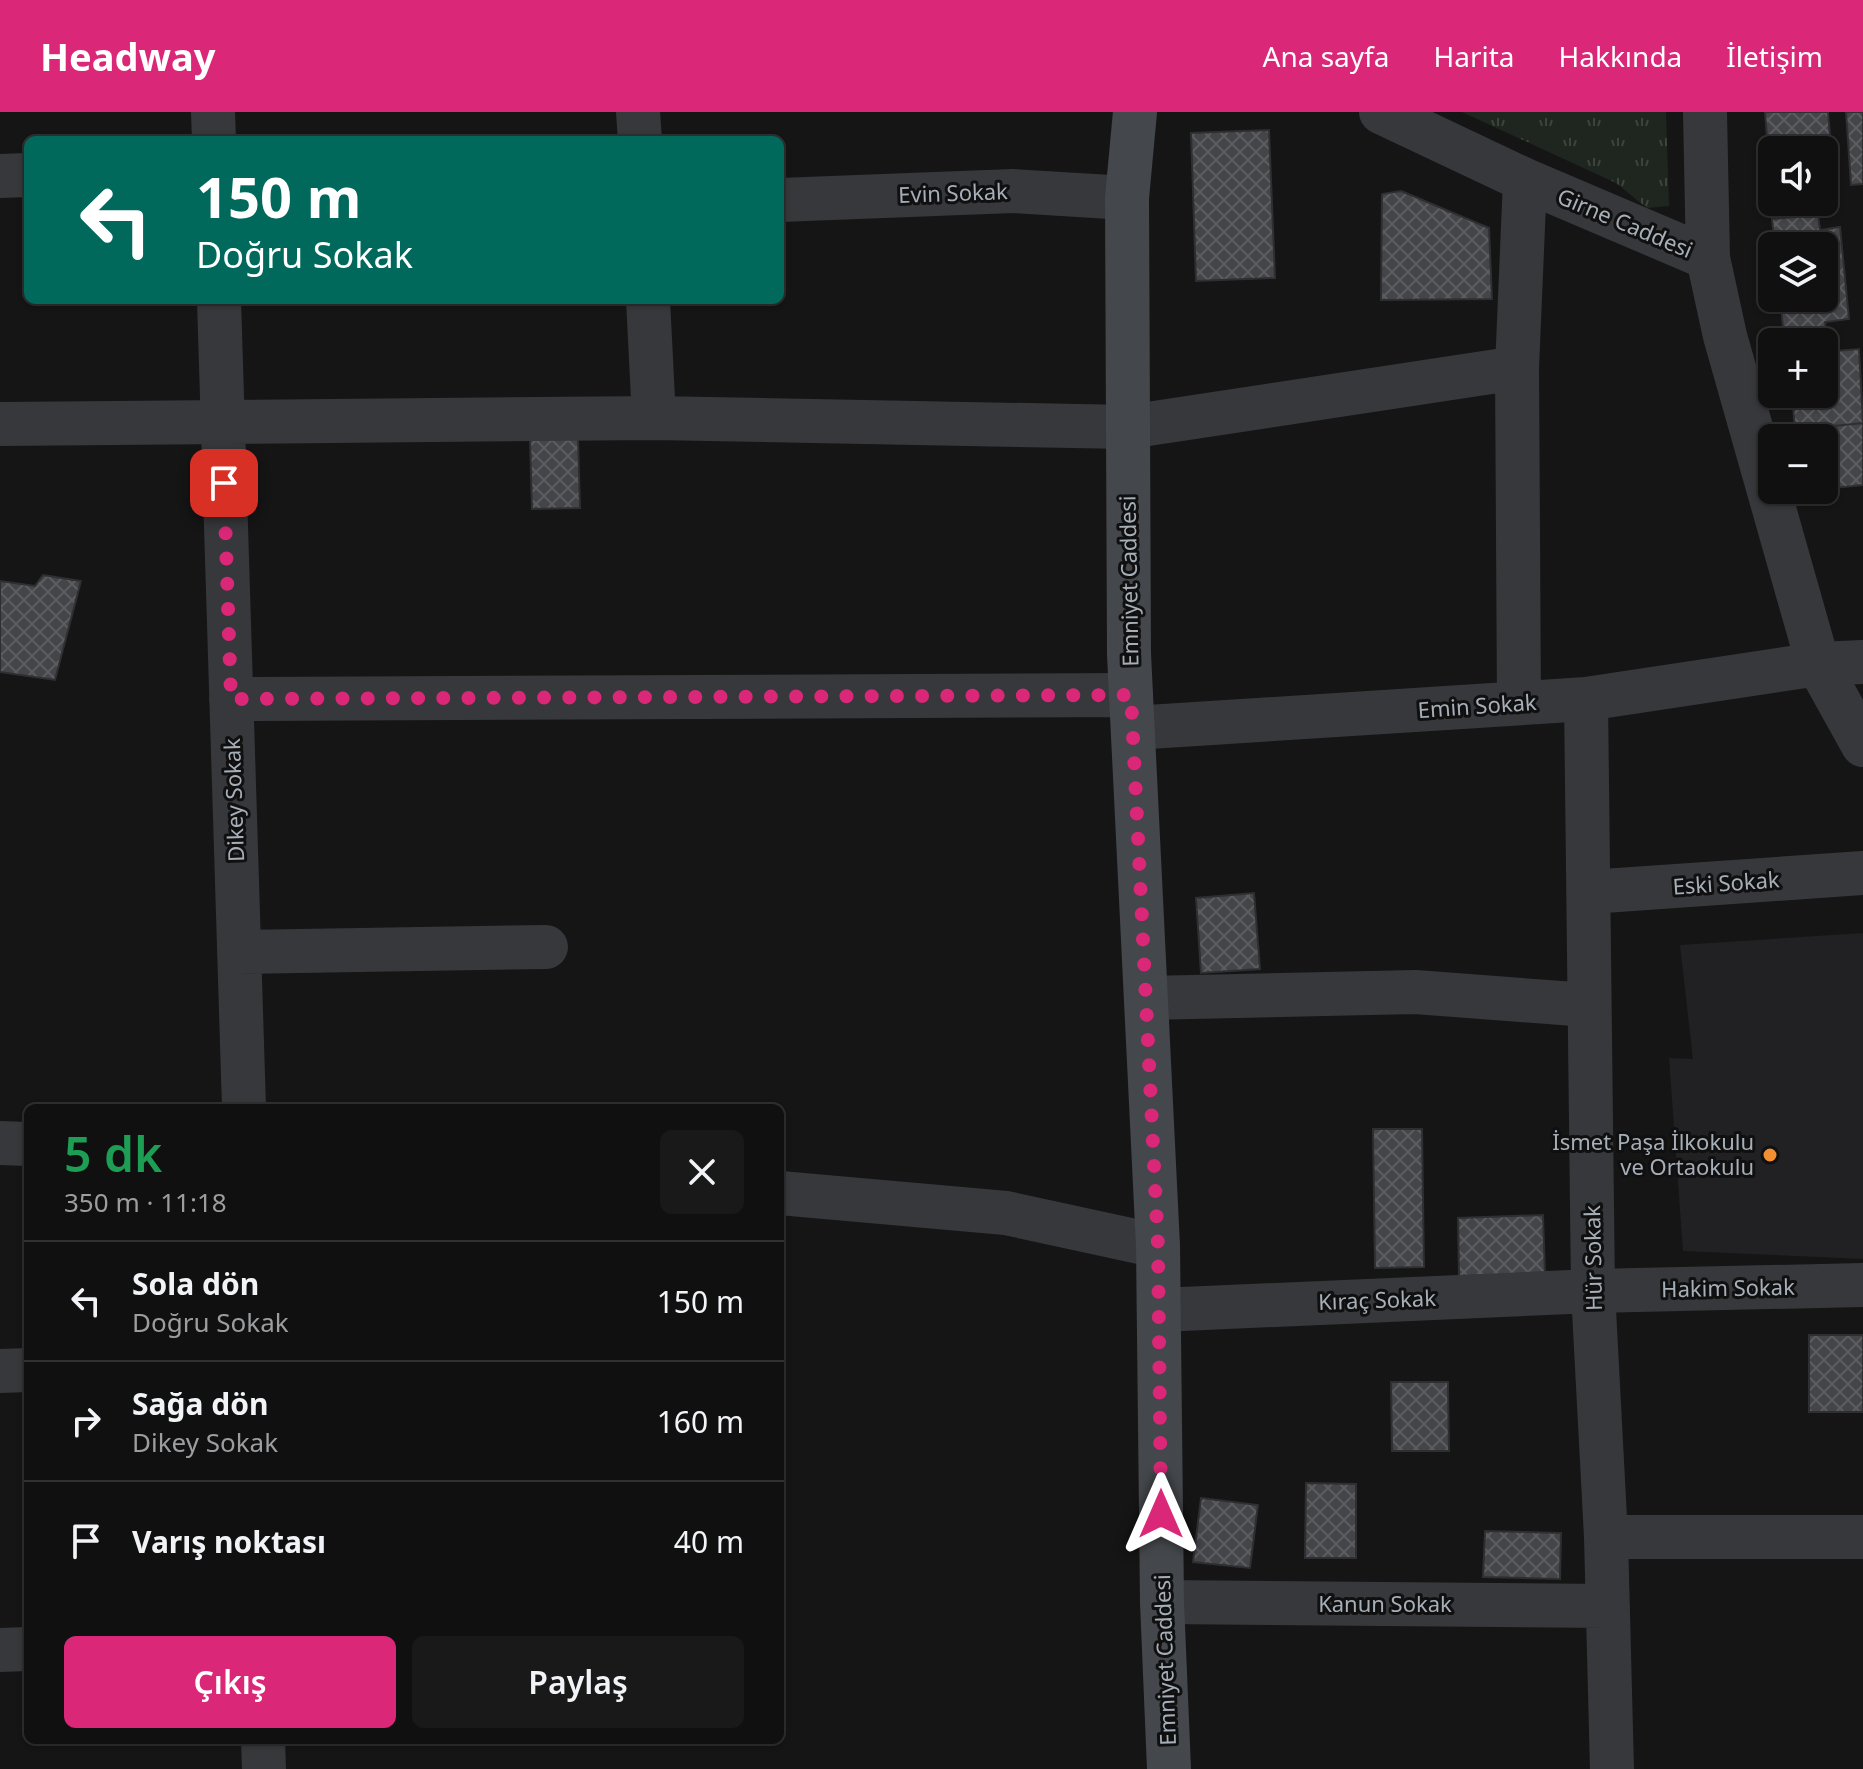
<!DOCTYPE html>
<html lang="tr">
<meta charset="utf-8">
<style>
:root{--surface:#101010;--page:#191919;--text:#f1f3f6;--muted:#9c9d9f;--line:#303030;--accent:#db2777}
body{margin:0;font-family:"Noto Sans",sans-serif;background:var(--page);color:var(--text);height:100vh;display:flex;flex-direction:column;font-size:30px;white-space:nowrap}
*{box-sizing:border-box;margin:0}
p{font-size:26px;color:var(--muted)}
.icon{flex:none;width:44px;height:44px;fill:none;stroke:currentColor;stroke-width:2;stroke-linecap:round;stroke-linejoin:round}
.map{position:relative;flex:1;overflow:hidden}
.drawer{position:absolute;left:24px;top:992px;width:760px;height:640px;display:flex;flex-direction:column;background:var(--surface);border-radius:12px;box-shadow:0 2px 6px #0004,0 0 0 2px var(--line)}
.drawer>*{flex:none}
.top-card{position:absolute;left:24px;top:24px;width:760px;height:168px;border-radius:12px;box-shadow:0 2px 6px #0004,0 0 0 2px var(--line);background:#00695c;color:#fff;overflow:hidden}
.controls{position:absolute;left:1758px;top:24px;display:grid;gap:16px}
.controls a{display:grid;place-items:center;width:80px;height:80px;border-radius:12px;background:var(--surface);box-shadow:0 2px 6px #0004,0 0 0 2px var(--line);font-size:40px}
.pin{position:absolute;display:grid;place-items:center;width:68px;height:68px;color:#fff;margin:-34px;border-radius:16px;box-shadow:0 4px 12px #0006}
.me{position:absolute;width:88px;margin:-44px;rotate:0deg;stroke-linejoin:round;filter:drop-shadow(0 0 6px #0008)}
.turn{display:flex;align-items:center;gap:28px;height:168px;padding:0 40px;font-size:36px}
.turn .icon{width:104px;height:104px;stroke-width:2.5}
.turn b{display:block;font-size:56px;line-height:68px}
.round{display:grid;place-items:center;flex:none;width:84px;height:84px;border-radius:12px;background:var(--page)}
.overview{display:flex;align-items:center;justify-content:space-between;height:136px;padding:0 40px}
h1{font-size:48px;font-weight:600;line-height:60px;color:#1e9e55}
.primary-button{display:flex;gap:16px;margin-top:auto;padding:16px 40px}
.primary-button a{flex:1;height:92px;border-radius:12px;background:var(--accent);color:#fff;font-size:32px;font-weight:600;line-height:92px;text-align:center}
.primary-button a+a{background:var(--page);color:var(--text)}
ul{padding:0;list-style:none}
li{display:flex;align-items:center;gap:24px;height:120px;padding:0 40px;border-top:2px solid var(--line)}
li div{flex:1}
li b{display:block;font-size:30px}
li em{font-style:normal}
header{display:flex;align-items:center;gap:48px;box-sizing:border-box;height:112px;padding:0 40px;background:var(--accent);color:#fff}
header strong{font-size:38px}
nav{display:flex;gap:44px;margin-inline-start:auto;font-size:28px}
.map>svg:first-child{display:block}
</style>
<header>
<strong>Headway</strong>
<nav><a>Ana sayfa</a><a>Harita</a><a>Hakkında</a><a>İletişim</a></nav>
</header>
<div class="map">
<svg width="1863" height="1657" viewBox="0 0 1863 1657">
<defs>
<pattern id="grass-tufts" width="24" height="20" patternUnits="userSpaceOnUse" patternTransform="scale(2)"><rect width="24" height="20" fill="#1f261f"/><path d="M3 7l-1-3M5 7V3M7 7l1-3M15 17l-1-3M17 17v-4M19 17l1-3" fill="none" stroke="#3d433d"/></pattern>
<pattern id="building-cross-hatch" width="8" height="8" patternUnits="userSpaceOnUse" patternTransform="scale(2)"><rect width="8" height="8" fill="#444549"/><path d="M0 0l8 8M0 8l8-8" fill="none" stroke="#5c5d61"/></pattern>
</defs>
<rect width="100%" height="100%" fill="#151516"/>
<path fill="#212123" d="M1863,821V1147L1683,1139L1669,946L1693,947L1680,833Z"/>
<path fill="url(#grass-tufts)" d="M1462,0H1666L1669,94L1647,96L1616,71Z"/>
<path fill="url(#building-cross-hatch)" stroke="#2f2f32" stroke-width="2" d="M1765,0H1828L1835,83L1824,84V38H1772V87Z
M1846,0H1863V72L1851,73Z
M1269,18L1275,166L1196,169L1191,21Z
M1401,79L1489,116L1492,187L1381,188L1382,82Z
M1818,103L1820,118L1840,115L1849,207L1825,210L1826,220L1784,224L1780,186H1824V134H1775L1772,107Z
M1859,237L1863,311L1795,318L1792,282H1824V240Z
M1863,311V373L1824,377V326H1796L1795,318Z
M578,326L580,396L532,397L530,327Z
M43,463L81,469L55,568L0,560V469L35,474Z
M1254,781L1260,857L1201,861L1196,786Z
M1373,1017H1422L1424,1155L1375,1156Z
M1543,1103L1545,1162L1459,1164L1458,1106Z
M1809,1223H1863V1300H1809Z
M1391,1270H1448L1449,1339H1392Z
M1306,1371L1356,1372V1446H1305Z
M1201,1386L1258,1393L1250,1456L1193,1450Z
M1485,1419L1561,1421L1560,1467L1483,1465Z"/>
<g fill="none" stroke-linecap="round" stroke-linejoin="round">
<path stroke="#36383b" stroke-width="44" d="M213,0L214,28
M638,0L640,28
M1381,0L1525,68L1708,146L1725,224L1818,552L1863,633
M1705,0L1708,146
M0,64L28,63
M780,88L1013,79L1127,86
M219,188L244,996
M648,188L654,306
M0,312L654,306L1128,315L1517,256
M231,587L1131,583
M1586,587L1593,1179L1606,1425L1612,1657
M1519,591L1517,256L1525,68
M1133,616L1586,587L1818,552L1863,550
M1589,780L1863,761
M239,840L546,835
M1146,886L1415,880L1588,893
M0,1031L28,1032
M780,1081L1006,1101L1158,1134
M1160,1198L1593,1179L1863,1173
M0,1259L28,1258
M1606,1425H1863
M1162,1490L1608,1494
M0,1538L28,1537
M263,1628L264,1657"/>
<path stroke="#44474b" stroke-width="44" d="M1135,0L1127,86L1129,542L1158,1134L1162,1490L1169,1657"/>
</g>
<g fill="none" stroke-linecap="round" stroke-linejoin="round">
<path stroke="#db2777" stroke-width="14" stroke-dasharray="0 25.2" d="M224,371L231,587L1131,583L1158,1134L1161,1402"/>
</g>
<circle fill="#f18f32" stroke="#101011" stroke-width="3" cx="1770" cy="1043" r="8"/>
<g text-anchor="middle" stroke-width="6" stroke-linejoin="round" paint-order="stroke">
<g font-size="22" fill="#a6aeb7" stroke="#101011">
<text transform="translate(953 81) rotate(-2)" y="8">Evin Sokak</text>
<text transform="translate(1625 111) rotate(23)" y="8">Girne Caddesi</text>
<text transform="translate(1129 469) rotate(-91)" y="8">Emniyet Caddesi</text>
<text transform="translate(1477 594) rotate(-4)" y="8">Emin Sokak</text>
<text transform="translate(234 688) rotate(-92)" y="8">Dikey Sokak</text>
<text transform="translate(1726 771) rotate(-4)" y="8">Eski Sokak</text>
<text transform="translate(1593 1146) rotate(-91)" y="8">Hür Sokak</text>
<text transform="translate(1728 1176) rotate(-1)" y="8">Hakim Sokak</text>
<text transform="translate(1377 1188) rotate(-2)" y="8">Kıraç Sokak</text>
<text x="1385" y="1500">Kanun Sokak</text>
<text transform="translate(1165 1548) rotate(-92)" y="8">Emniyet Caddesi</text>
</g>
<g font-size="22" fill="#a6aeb7" stroke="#101011" text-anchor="end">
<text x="1754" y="1038">İsmet Paşa İlkokulu<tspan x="1754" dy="25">ve Ortaokulu</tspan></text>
</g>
</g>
</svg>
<div class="controls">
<a><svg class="icon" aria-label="sound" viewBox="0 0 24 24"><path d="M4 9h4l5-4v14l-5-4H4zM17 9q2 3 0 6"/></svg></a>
<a><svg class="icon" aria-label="layers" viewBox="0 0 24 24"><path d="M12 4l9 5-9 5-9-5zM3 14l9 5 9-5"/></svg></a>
<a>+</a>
<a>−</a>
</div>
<div class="pin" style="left:224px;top:371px;background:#d93025"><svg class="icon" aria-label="arrive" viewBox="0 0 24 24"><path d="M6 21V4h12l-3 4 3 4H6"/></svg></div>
<svg class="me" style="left:1161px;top:1402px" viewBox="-20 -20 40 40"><path d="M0-17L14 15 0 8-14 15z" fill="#db2777" stroke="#fff" stroke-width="4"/></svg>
<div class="top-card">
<div class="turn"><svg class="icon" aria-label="left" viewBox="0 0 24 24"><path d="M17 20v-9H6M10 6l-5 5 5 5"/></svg><div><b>150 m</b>Doğru Sokak</div></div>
</div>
<section class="drawer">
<div class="overview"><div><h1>5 dk</h1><p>350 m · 11:18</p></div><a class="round"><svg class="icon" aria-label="close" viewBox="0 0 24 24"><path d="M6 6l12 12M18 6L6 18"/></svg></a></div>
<ul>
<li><svg class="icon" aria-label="left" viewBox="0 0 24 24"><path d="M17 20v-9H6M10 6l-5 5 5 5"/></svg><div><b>Sola dön</b><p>Doğru Sokak</p></div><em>150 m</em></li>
<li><svg class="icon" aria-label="right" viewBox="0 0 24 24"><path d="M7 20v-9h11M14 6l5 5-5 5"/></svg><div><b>Sağa dön</b><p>Dikey Sokak</p></div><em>160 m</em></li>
<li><svg class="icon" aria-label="arrive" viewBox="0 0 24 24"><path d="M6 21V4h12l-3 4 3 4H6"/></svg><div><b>Varış noktası</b></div><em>40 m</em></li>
</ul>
<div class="primary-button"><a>Çıkış</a><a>Paylaş</a></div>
</section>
</div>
